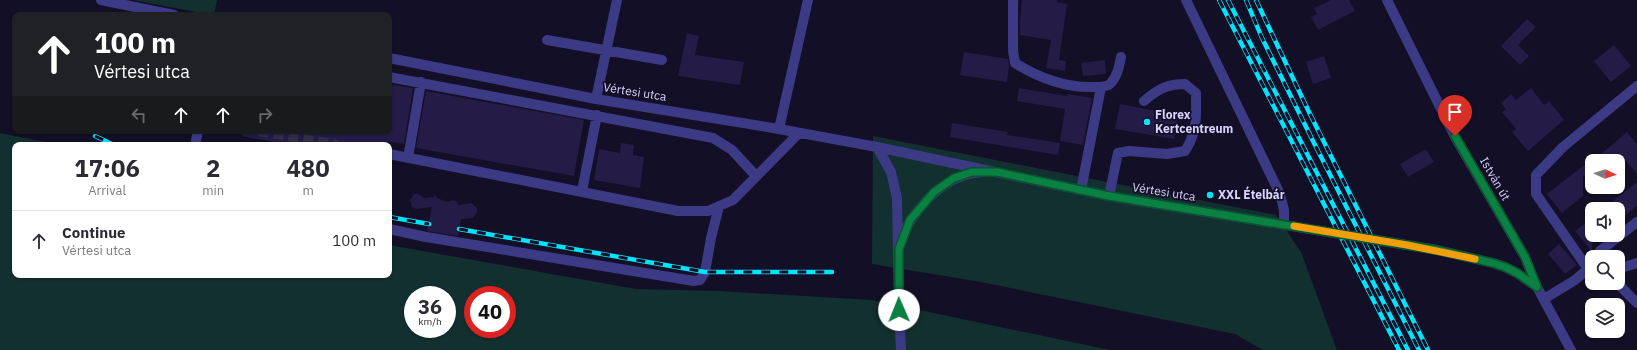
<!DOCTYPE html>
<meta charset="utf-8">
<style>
:root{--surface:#fff;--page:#f7f7f7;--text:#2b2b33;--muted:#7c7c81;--line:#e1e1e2}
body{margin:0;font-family:"IBM Plex Sans",sans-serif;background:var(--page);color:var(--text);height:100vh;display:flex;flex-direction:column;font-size:15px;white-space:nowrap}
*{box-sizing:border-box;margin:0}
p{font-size:13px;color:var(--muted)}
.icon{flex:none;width:22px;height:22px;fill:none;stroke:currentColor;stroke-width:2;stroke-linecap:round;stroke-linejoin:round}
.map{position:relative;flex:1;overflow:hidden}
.panel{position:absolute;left:12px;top:142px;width:380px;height:136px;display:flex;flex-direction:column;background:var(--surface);border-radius:8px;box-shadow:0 1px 3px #0004}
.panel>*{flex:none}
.hud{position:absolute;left:12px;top:12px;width:380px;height:122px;border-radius:8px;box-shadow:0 1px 3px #0004;background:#202124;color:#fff;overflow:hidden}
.needle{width:26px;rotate:94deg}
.tools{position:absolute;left:1585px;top:154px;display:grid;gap:8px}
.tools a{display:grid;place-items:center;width:40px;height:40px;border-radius:8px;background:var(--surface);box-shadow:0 1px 3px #0004;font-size:20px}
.speed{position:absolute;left:404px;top:286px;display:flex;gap:8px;font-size:20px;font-weight:700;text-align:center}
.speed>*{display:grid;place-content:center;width:52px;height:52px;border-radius:50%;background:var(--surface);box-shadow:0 1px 3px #0004;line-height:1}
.speed small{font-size:10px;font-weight:400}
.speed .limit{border:6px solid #d22;background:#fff;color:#111}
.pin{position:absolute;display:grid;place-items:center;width:34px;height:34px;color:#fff;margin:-41px -17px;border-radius:50% 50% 50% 0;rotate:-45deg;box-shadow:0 0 4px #0007}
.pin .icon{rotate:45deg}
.me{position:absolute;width:44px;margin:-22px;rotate:359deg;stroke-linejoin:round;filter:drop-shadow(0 0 3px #0008)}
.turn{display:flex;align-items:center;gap:14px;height:84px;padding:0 16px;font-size:18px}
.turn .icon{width:52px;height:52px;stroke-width:2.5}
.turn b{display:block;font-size:28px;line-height:34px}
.lanes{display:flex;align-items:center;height:38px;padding:0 16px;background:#0003;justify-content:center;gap:20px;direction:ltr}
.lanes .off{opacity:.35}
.eta{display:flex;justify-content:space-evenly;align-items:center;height:68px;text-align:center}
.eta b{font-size:24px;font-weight:700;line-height:28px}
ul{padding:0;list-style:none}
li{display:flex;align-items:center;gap:12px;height:60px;padding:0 16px;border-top:1px solid var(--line)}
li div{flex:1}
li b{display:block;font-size:15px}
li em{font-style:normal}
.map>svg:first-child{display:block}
</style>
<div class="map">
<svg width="1637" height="350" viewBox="0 0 1637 350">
<rect width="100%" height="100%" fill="#130f26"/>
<path fill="#12302f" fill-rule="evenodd" d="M133,0H217L214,15H212Z
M0,133L60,145H15V275H389V245L636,289L719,291L872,300L1110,350H0ZM413,295H447V329H413ZM473,295H507V329H473Z
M873,136L1276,215L1301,252L1337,350H1263L1235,334L981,282L872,264Z"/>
<path fill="#241b47" d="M1022,0H1057V2L1067,4L1059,60L1066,61L1065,71L1046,68L1051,40L1020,35V20Z
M1331,0H1349L1355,11L1318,30L1311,17L1317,14L1314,8Z
M1527,19L1536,27L1518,45L1529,56L1520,65L1501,46Z
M687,33L699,36L695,55L744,62L740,85L678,76Z
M1614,45L1631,66L1611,82L1594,61Z
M964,52L1008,59L1009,66L1007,82L960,75Z
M1324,56L1331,78L1313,84L1306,62Z
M1105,60L1106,74L1083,76L1081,63Z
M389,84L413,88L404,144L384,141L383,145H291L242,136L243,131H389Z
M1019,88L1067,96L1068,94L1092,98L1083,145L1060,141L1065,109L1017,101Z
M1531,88L1544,105L1549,101L1564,120L1528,151L1512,132L1516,129L1502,112L1506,109L1501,103L1511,94L1516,100Z
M426,91L584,120L574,176L416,148Z
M1120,104L1178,115L1174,139L1115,129Z
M952,123L1008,132L1007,135L1060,143L1058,155L950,137Z
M1627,132L1637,144V174L1626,161H1593Z
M621,143L634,145L633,155L644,157L640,188L594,180L599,149L620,153Z
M1426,149L1434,162L1408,177L1400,164Z
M1592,159V185L1583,175V196L1562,213L1547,194Z
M1637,182V206L1618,221V209H1603Z
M414,194H418L424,198L434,197V194L437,198L447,202L453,200L457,202L459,205L471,203L477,208V212L473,218L461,219L458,236L427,231L432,207L416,209L412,207L410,200Z
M1592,218V252L1575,231Z
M1559,244L1577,265L1565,274L1548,254Z"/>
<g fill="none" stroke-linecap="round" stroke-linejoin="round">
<path stroke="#312d47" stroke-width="10" stroke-dasharray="10 5" stroke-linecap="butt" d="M259,131L338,145"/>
<path stroke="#3d3a85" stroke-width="10" d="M101,0L174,15
M1013,0V51L1015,63C1039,78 1065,88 1094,87C1099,87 1108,87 1111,83C1118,75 1119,66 1121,57
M1186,0L1280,194L1284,210V225
M1387,0L1455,137L1525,257L1537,287L1571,350
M547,40L662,60
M389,58L596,99L779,129L877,147L1109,196L1437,250L1493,263L1505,267L1517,273L1537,287
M389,77L713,138L732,150L756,176
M596,99L617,0
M779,129L808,0
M195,145L198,131
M877,147L891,172L897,198L899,309L901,350
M389,154L678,211H708L733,200L799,133
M408,158L421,82
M1081,190L1101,87
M582,191L597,115
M1109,196L1118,153L1129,151L1167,154L1185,151C1198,131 1196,115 1196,93L1185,84C1167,84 1158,89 1144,101
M389,229L426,237L694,281L700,280L705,272L711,238L719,206
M900,245C903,237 906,227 911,220C928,195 952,173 983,172
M1596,257L1600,251L1637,222
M1592,263L1588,269L1536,194V175L1563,147L1637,86
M1618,269L1637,263
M1617,283L1637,303
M1544,299L1575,280L1588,269L1592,270"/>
<defs>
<path id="rail" d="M1219,0L1399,350
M1228,0L1408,350
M1246,0L1262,38L1314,143L1419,350
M1256,0L1308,110L1428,350
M95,136L114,145
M389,217L429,224
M459,229L705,272H832"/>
</defs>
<use href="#rail" stroke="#00e5ff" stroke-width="4.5"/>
<use href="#rail" stroke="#130f26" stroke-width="3" stroke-dasharray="9" stroke-linecap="butt"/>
</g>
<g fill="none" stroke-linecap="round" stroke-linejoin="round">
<defs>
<path id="route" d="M899,310V249L910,220L934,192L954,178L972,172H997L1109,196L1437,250L1493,263L1505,267L1517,273L1537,287L1525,257L1455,136"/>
</defs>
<use href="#route" stroke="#07532c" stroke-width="10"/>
<use href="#route" stroke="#0b8043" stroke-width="7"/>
<path stroke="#f59e0b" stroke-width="7" d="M1294,226L1407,245L1475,259"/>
</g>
<g fill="#00e5ff" stroke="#130f26" stroke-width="1.5">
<circle cx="1147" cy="122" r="4"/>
<circle cx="1210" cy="195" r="4"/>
</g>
<g text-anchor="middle" stroke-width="3.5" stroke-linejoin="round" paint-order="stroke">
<g font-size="12" fill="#d9d4ff" stroke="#130f26">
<text transform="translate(635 92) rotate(9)" y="4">Vértesi utca</text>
<text transform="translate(1495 179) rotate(60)" y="4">István út</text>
<text transform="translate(1164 192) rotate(9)" y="4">Vértesi utca</text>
</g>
<g font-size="12" font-weight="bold" fill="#d9d4ff" stroke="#130f26" text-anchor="start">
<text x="1155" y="119">Florex<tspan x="1155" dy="14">Kertcentreum</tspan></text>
<text x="1218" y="199">XXL Ételbár</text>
</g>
</g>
</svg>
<div class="tools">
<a><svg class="needle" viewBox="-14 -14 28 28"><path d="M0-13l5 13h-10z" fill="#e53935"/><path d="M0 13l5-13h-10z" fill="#7c7c81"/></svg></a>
<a><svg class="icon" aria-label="sound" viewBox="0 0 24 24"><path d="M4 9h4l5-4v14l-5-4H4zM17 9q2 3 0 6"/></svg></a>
<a><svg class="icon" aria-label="search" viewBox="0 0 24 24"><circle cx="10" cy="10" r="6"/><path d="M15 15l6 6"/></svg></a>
<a><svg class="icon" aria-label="layers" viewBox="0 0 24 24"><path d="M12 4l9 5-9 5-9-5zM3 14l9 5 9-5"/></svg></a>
</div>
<div class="speed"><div>36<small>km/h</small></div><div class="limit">40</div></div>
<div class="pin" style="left:1455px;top:136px;background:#d93025"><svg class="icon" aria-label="arrive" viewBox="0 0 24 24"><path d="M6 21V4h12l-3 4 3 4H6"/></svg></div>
<svg class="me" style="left:899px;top:310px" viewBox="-20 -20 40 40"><circle r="19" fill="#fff"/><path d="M0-13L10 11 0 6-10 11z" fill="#0b8043"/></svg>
<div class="hud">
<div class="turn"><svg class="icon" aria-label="ahead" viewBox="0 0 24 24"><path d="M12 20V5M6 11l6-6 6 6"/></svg><div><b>100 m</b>Vértesi utca</div></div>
<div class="lanes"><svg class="icon off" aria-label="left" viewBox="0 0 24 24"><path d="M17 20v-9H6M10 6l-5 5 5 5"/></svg><svg class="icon" aria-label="ahead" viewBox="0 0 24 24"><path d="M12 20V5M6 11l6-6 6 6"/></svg><svg class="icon" aria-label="ahead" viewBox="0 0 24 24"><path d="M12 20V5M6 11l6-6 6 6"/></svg><svg class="icon off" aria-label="right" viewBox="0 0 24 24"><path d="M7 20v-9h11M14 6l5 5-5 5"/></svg></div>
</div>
<section class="panel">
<div class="eta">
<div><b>17:06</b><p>Arrival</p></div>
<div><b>2</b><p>min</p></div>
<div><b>480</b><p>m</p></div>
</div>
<ul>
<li><svg class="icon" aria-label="ahead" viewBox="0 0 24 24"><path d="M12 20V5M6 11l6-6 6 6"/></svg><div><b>Continue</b><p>Vértesi utca</p></div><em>100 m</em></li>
</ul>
</section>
</div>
